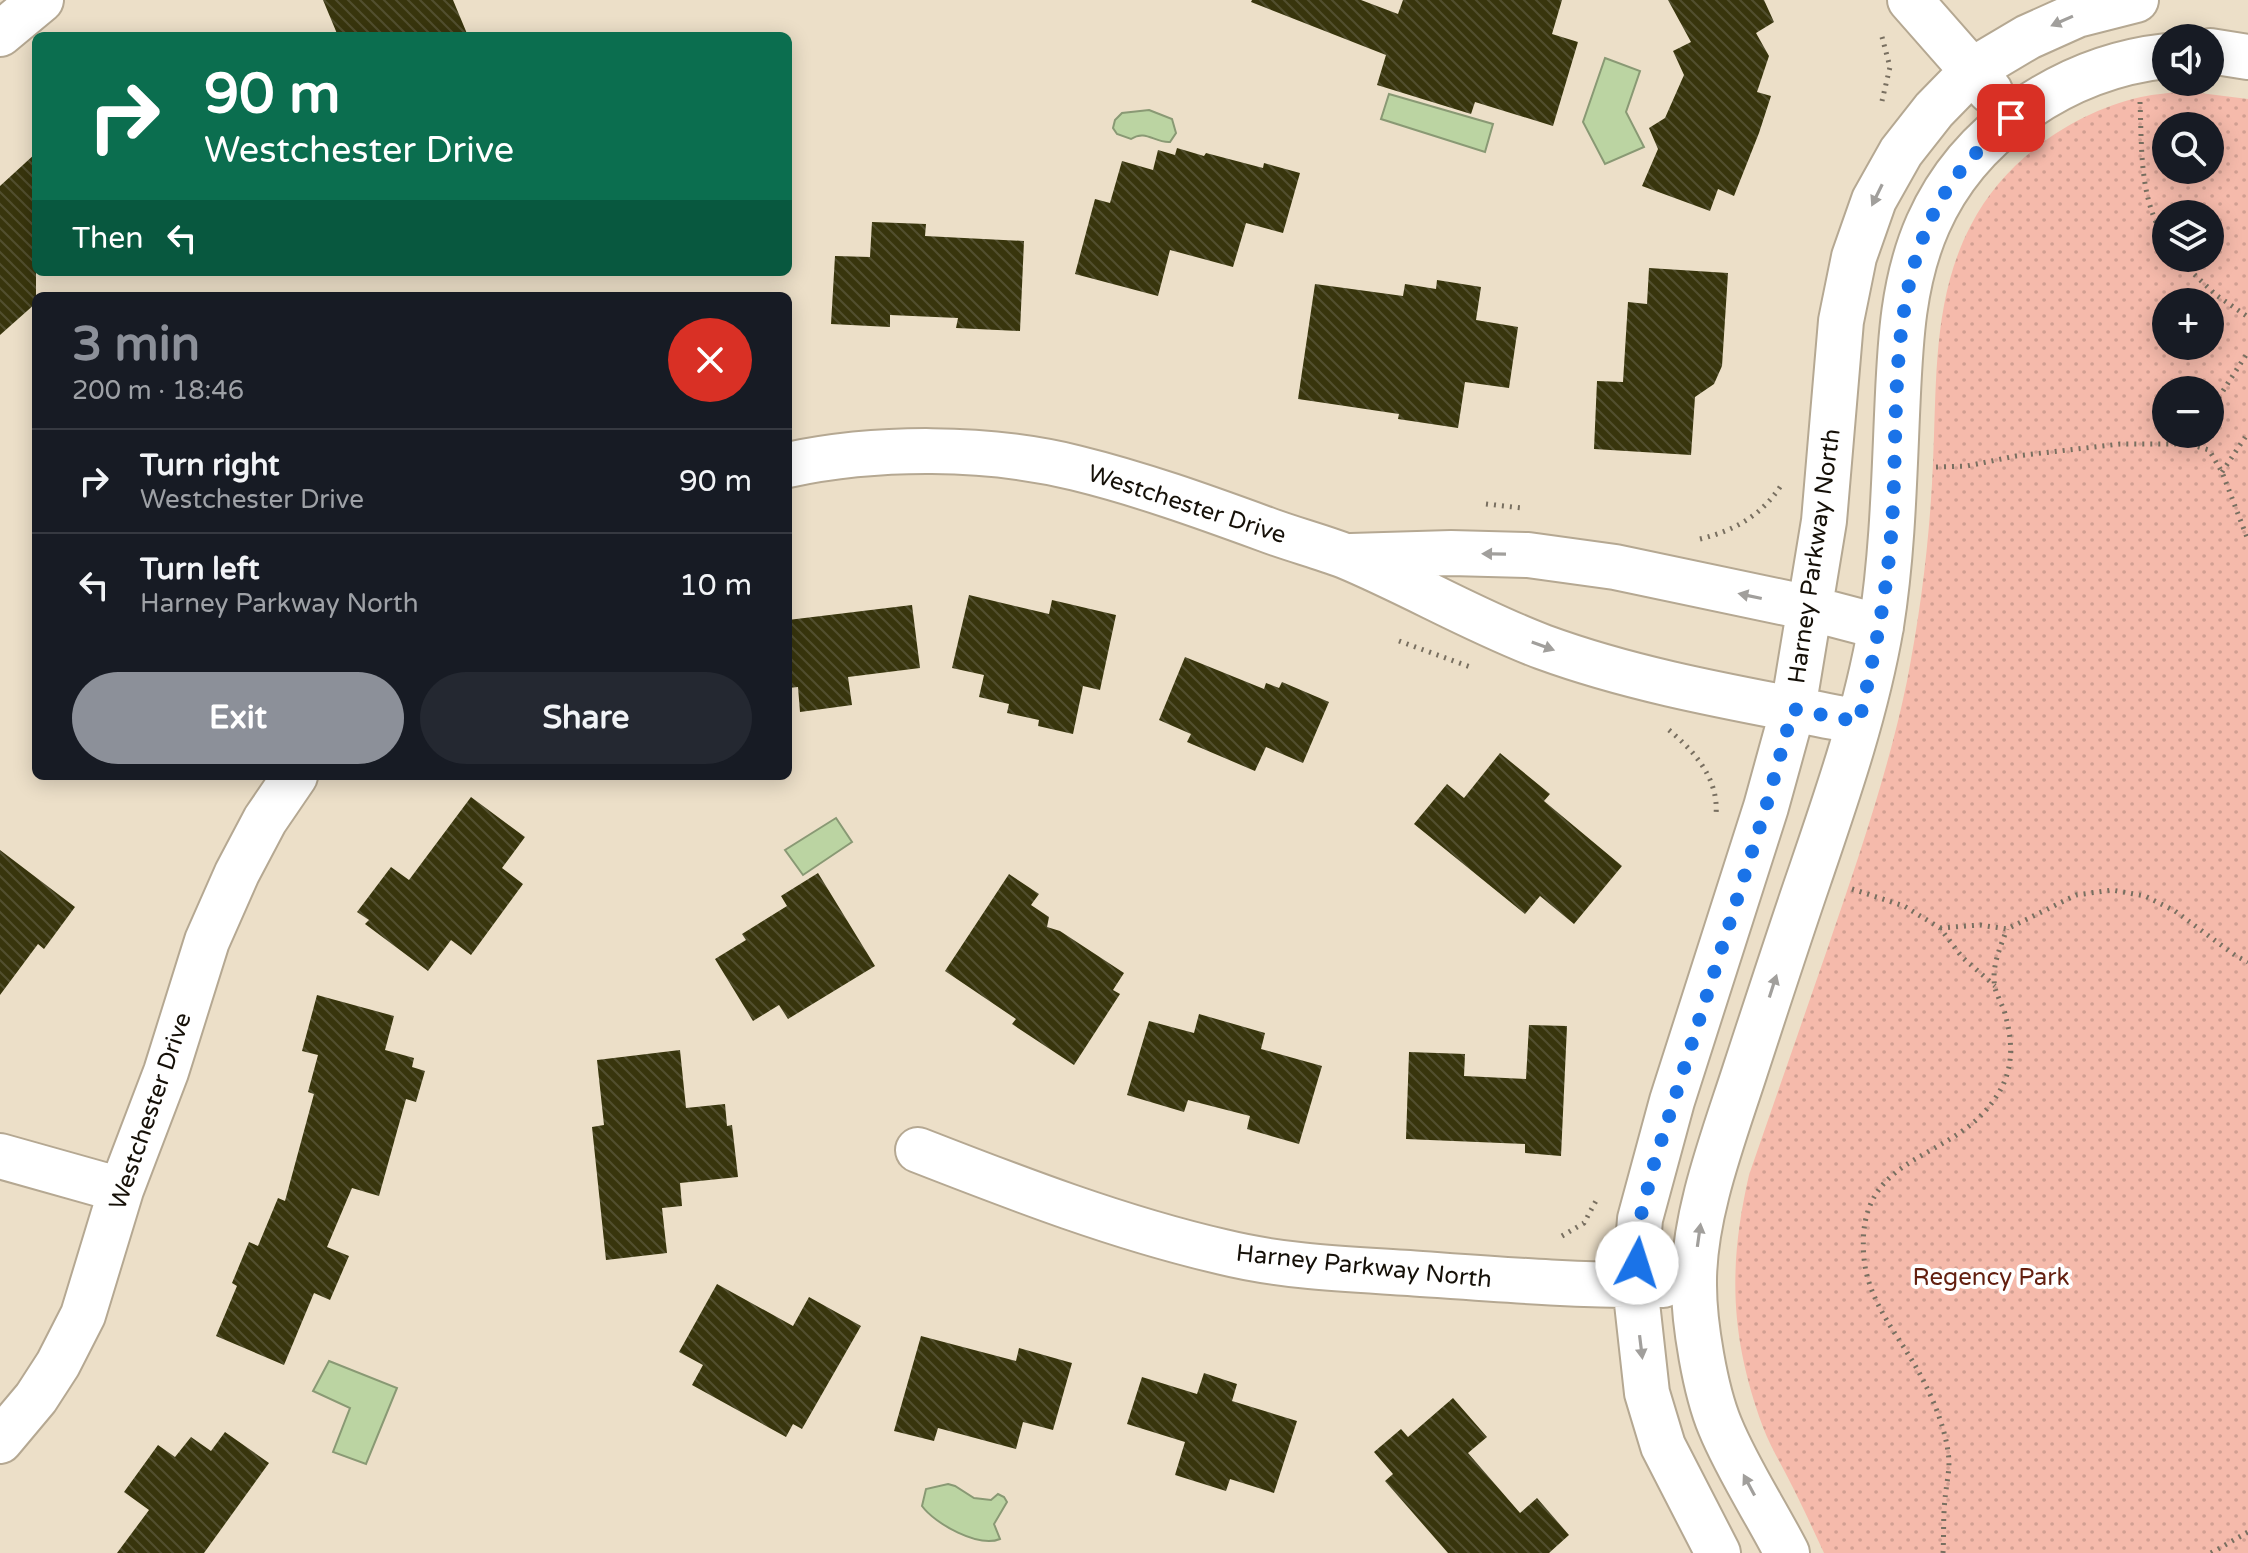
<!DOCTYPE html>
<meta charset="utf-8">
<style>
:root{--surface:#171b24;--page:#242831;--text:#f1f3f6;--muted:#9ea1a6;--line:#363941;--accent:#8c9099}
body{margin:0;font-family:"Varela Round",sans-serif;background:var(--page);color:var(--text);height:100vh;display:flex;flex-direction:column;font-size:30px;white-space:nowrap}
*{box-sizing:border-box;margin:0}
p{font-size:26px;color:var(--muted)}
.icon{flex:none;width:44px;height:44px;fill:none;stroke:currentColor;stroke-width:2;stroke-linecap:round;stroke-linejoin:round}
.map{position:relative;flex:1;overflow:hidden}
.panel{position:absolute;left:32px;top:292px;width:760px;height:488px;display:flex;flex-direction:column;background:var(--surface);border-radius:12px;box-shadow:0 4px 20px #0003}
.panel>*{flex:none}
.top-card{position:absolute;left:32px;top:32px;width:760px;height:244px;border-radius:12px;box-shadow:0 4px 20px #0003;background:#0b6e4f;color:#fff;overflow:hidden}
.tools{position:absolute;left:2152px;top:24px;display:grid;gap:16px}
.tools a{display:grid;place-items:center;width:72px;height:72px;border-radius:50%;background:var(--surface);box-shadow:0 4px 20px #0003;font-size:40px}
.pin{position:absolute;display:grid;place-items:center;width:68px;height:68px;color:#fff;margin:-34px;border-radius:16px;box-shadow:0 4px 12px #0006}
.me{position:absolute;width:88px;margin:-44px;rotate:5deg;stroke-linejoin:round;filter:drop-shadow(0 0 6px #0008)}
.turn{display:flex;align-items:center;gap:28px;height:168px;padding:0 40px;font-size:36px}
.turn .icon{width:104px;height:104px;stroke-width:2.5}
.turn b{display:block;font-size:56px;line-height:68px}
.then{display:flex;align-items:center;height:76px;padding:0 40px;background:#0003;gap:16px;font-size:30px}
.round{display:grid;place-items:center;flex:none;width:84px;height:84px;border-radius:42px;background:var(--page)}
.summary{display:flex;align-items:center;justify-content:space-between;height:136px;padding:0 40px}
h1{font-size:48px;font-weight:700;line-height:60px;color:var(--accent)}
.action{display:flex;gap:16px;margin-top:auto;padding:16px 40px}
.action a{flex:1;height:92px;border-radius:48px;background:var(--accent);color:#fff;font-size:32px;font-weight:700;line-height:92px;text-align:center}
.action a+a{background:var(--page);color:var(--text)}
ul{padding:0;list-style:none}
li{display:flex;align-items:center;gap:24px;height:104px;padding:0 40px;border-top:2px solid var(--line)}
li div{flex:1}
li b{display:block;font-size:30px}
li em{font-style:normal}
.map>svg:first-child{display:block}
</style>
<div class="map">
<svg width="2248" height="1553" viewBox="0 0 2248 1553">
<defs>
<pattern id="grass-dots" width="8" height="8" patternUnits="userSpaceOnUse" patternTransform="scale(2)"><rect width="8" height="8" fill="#f5baab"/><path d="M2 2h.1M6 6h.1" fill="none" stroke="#d19f92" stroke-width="1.8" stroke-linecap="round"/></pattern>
<pattern id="building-back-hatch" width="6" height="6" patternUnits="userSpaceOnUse" patternTransform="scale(2)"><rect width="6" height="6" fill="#38350d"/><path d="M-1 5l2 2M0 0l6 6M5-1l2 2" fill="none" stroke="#524f2f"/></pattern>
</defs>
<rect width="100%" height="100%" fill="#ecdfc8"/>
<path fill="url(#grass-dots)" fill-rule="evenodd" d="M2184,91L2248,99V1553H1824C1812,1527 1800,1501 1787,1476C1779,1460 1769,1444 1763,1427C1730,1337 1728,1267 1749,1175C1775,1100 1801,1025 1827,950C1857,862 1888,773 1907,681C1921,610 1930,536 1933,463C1937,383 1932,299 1971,225C2004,161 2071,113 2141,97C2155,94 2170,93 2184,91ZM2166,126H2210V170H2166ZM2166,214H2210V258H2166ZM2166,302H2210V346H2166ZM2166,390H2210V434H2166Z"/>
<path fill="#bbd4a2" stroke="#899974" stroke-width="2" d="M1605,58L1640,71L1626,112L1644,147L1605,164L1583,122Z
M1389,94L1493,124L1485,152L1381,119Z
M1149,110L1172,119L1176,133L1170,142C1154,143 1146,129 1131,139L1117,134L1113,128L1115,120L1122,113Z
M836,818L852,842L803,875L785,850Z
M329,1361L397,1388L366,1464L333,1452L350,1408L313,1391Z
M948,1484L955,1486L974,1498L991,1500L998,1494L1004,1497L1007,1502L994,1524L1000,1539C979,1548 935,1524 922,1506L926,1489Z"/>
<path fill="url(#building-back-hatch)" d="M323,0H453L468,36H338Z
M1252,0H1361L1398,14L1403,0H1562L1552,34L1578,42L1553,126L1475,102L1471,114L1377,85L1386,55L1251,2Z
M1668,0H1764L1774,22L1756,33L1769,56L1757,92L1771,96L1759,133L1734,196L1718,189L1710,211L1642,186L1658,149L1649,128L1665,118L1684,75L1673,51L1691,42Z
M1177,148L1204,156L1206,153L1263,168L1264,163L1300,173L1283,233L1246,223L1233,267L1170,250L1158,296L1075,274L1095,199L1110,203L1122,161L1153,170L1158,150L1175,155Z
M36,153V303L0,335V186Z
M872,222L926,224L925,236L1024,241L1020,331L956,328L958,318L890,315V327L831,324L835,256L870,257Z
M1649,268L1728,273L1722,366L1714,384L1695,397L1691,455L1594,449L1597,381L1623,382L1628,302L1647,304Z
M1437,280L1481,287L1476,320L1518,327L1509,388L1465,382L1458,428L1398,419L1399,414L1298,399L1315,284L1403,296L1405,284L1436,289Z
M969,595L1049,614L1052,600L1116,615L1100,690L1083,686L1073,734L1038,726L1039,720L1007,713L1009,704L979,697L984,675L952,668Z
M912,605L920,668L848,677L852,705L800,712L798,687L788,688V620Z
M1185,657L1264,689L1266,683L1279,688L1282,682L1329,702L1303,763L1266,747L1255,771L1187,742L1191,734L1159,720Z
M1500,753L1550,794L1544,801L1622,866L1574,924L1540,896L1525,914L1414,824L1447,784L1464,798Z
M471,797L525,837L502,868L523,884L471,955L451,940L428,971L365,924L369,920L357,912L391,867L409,880Z
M0,850L75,907L44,949L38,944L0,995Z
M818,873L875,966L788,1019L779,1005L753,1021L715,959L746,940L742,934L787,906L781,896Z
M1009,874L1039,894L1031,905L1049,917L1047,927L1060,931L1124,973L1113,990L1120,994L1074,1065L1012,1024L1016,1019L945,971Z
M317,995L394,1016L385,1050L414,1058L412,1067L425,1071L416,1102L406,1099L379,1196L352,1188L327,1247L349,1256L330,1300L314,1293L284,1365L216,1336L237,1286L232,1283L249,1242L258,1246L278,1198L285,1201L314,1094L308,1092L318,1055L302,1051Z
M1199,1014L1265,1033L1261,1049L1322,1066L1299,1144L1247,1129L1250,1116L1188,1100L1184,1112L1127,1095L1149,1021L1194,1033Z
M1529,1025L1567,1026L1561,1156L1525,1153V1144L1406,1139L1409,1052L1465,1054L1464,1076L1526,1079Z
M680,1050L686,1108L725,1104L727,1126L732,1125L738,1177L680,1183L682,1206L662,1208L667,1253L606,1260L592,1127L604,1125L597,1060Z
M717,1284L793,1326L809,1297L861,1326L802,1429L793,1424L786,1437L692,1385L703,1365L679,1352Z
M921,1336L1016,1361L1019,1348L1072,1363L1053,1430L1023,1422L1016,1449L938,1428L934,1441L894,1431Z
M1204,1373L1237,1384L1232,1401L1297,1421L1274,1493L1230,1479L1226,1491L1175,1475L1185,1442L1127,1424L1142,1377L1197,1394Z
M1453,1398L1487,1437L1468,1453L1520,1513L1537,1498L1569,1535L1549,1553H1448L1385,1481L1393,1474L1374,1452L1401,1429L1408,1437Z
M225,1432L269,1463L204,1553H117L149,1510L124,1492L158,1445L175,1457L191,1437L211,1451Z"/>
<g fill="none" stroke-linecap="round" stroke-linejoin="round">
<defs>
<path id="street" d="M1910,0L1990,91
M0,34L41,0
M2210,51L2248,57
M788,465C877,446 987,446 1076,468C1141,484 1202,506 1265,529C1291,539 1319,546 1345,556C1412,584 1474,621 1543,647C1644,684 1754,701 1859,722
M1351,556L1451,553L1528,555L1615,567L1805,607L1881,627
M918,1150C1018,1189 1119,1228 1223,1252C1284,1267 1347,1269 1409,1273C1494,1279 1578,1286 1663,1285
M0,1156L121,1190
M0,1441L36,1398L58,1364L83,1315L121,1190L166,1072L207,941L237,873L265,820L295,776
M1718,1553L1663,1446L1647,1393L1635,1285L1640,1219L1672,1101L1766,807L1793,709L1824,521L1841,321L1854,257L1874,200L1901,152L1934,110L1974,69L2028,37L2077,15L2136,0
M1787,1553C1765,1510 1738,1470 1720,1426C1705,1390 1694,1323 1694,1285C1693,1216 1724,1136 1745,1071C1766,1007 1787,942 1809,878C1837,796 1866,713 1881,626C1892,557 1894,486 1897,415C1900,351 1901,285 1928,224C1969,131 2066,67 2166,56"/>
</defs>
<use href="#street" stroke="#b5a892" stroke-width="48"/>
<path stroke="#786f60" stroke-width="5" stroke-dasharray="2 6" stroke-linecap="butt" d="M1882,37L1890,67L1882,101
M2140,102C2142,150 2139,199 2166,241
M2177,258L2216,295L2248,317
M2210,411L2248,352
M2189,444L2195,434
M1936,467L1967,466L2016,456L2120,444H2189L2209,450L2222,472L2248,540
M2222,472L2248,433
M1486,504L1522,508
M1700,539C1736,530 1762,515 1782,484
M1399,641L1473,668
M1669,730C1695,752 1719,779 1716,815
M1852,889L1904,906L1940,928L1962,957L1995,986
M1940,928L1980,925L2007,929L2076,895L2112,890L2145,896L2175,911L2236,956L2248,962
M1562,1236L1584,1223L1597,1199
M1943,1553C1944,1535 1943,1517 1945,1499C1946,1487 1949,1474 1949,1462C1948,1437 1936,1405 1924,1382C1904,1341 1868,1305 1864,1258C1854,1150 1952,1165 1996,1097C2015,1069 2013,1041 2004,1010C2001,1003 1997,995 1995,988C1991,967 2000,948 2007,929
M2211,1553L2248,1532"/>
<use href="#street" stroke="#fff" stroke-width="44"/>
</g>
<defs><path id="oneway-solid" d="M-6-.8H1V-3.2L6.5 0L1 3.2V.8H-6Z" transform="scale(2)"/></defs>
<g fill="#a19f9c">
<use href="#oneway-solid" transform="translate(2062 21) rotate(156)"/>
<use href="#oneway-solid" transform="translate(1877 195) rotate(116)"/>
<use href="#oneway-solid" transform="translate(1494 554) rotate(-179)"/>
<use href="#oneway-solid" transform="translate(1750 596) rotate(-168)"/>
<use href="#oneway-solid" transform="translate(1543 646) rotate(20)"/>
<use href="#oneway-solid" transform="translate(1773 986) rotate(-72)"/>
<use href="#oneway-solid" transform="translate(1699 1235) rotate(-82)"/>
<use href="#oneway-solid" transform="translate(1641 1347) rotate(83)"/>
<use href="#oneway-solid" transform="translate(1749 1485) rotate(-118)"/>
</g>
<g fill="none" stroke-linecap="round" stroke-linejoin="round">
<path stroke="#1a73e8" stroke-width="14" stroke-dasharray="0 25.2" d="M1637,1263L1640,1219L1654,1164L1766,807L1793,709L1859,722C1873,661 1886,600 1891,536C1901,421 1882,287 1950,185C1967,160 1990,139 2011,118"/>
</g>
<g text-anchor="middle" stroke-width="8" stroke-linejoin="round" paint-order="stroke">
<g font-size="24" fill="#151008" stroke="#fff">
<text transform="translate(1187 504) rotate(18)" y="8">Westchester Drive</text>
<text transform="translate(1814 556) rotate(-82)" y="8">Harney Parkway North</text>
<text transform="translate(150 1111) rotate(-71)" y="8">Westchester Drive</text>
<text transform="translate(1364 1266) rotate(6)" y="8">Harney Parkway North</text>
</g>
<g font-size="24" fill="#631f0f" stroke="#fff">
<text x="1991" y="1285">Regency Park</text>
</g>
</g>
</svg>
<div class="tools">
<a><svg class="icon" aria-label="sound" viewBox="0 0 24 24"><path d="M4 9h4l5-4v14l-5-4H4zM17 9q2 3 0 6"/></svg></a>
<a><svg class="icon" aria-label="search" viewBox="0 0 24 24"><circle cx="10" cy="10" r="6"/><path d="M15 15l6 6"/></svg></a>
<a><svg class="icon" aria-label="layers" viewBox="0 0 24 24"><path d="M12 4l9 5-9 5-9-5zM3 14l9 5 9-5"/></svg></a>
<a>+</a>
<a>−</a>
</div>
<div class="pin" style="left:2011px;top:118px;background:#d93025"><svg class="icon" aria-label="arrive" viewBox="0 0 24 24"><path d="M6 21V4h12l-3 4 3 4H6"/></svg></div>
<svg class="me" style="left:1637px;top:1263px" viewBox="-20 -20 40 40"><circle r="19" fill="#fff"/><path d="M0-13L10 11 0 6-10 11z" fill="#1a73e8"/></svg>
<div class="top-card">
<div class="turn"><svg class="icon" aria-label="right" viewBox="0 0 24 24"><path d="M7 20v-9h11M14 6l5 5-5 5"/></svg><div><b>90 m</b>Westchester Drive</div></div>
<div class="then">Then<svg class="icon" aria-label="left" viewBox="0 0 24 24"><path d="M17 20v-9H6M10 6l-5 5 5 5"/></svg></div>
</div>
<section class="panel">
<div class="summary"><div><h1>3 min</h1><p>200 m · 18:46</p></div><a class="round" style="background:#d93025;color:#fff"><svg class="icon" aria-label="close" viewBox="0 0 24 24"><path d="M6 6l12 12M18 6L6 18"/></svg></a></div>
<ul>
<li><svg class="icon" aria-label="right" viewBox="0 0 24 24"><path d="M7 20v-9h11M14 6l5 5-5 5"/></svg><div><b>Turn right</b><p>Westchester Drive</p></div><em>90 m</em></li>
<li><svg class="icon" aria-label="left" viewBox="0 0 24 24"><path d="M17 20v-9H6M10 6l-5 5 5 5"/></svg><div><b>Turn left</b><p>Harney Parkway North</p></div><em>10 m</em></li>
</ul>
<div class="action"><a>Exit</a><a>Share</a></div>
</section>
</div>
